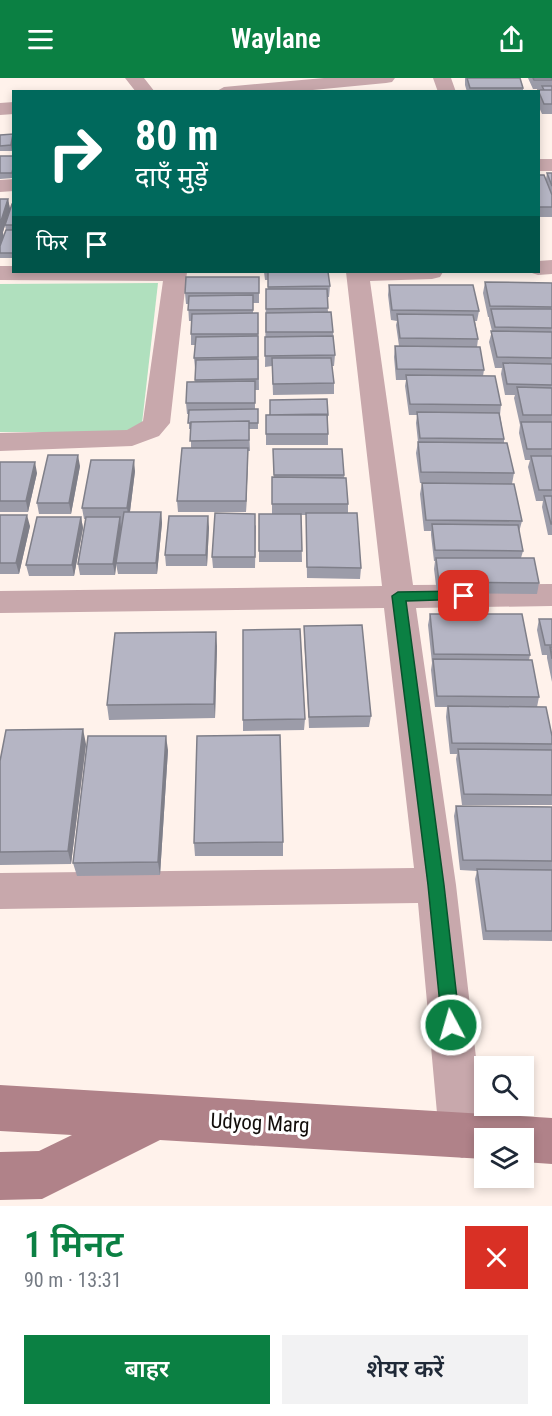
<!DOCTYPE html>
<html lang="hi">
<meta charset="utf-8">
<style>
:root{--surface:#fff;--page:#f2f2f3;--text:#1f2937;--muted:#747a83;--accent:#0b8043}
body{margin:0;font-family:"Roboto Condensed","Noto Sans Devanagari",sans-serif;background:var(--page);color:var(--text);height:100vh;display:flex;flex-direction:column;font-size:22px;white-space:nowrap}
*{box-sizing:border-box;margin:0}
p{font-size:20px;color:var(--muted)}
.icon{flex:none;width:33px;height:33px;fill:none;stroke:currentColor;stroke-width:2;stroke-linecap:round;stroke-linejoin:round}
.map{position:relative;height:1128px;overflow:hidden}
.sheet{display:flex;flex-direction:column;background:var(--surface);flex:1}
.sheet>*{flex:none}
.banner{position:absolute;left:12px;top:12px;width:528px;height:183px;border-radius:0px;box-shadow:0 3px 9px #0003;background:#00695c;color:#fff;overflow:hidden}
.controls{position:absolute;left:474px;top:978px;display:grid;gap:12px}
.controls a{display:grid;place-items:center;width:60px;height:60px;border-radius:0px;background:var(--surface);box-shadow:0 3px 9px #0003;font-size:30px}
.pin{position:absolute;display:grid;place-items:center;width:51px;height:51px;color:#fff;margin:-26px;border-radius:12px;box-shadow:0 3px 9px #0006}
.me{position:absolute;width:66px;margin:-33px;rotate:354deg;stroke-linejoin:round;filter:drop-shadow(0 0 4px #0008)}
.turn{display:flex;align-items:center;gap:21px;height:126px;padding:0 24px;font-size:27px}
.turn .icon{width:78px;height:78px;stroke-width:2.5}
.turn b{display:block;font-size:42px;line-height:51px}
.then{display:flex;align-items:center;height:57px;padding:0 24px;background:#0003;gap:12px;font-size:22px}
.round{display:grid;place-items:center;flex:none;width:63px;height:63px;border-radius:0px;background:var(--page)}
.summary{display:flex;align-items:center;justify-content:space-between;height:102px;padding:0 24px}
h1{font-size:36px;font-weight:600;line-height:45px;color:var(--accent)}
.primary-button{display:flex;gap:12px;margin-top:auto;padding:12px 24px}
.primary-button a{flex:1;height:69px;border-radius:0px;background:var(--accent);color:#fff;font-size:24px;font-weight:600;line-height:69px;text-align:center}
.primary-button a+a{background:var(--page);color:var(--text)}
header{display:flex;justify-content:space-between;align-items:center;height:78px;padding:0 24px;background:var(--accent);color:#fff;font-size:27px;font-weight:600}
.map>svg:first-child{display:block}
</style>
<header><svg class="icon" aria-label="menu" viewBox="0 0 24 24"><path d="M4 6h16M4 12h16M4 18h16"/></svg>Waylane<svg class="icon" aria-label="share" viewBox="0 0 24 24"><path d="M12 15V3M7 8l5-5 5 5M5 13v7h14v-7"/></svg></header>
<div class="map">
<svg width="552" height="1128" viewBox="0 0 552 1128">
<rect width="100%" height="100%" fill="#fff2eb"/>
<path fill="#b0e0be" d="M158,205L141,354H0V206Z"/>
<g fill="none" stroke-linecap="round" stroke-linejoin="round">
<path fill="#c8a8ac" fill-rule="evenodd" d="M125,0H144L155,14H136Z
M324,0H395L392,4L386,5L292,14H215L224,9Z
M433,0H451L456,14H438Z
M14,24V36L0,37V25Z
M538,81H552V93H538Z
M14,101V113L0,114V102Z
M552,182V196L538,197L529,194H538V183Z
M0,188H14V194H187L170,345L159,358L132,368L0,373V355L127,352L143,343L163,203L0,202Z
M346,194H443L440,199L432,201L370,203L413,507L552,506V528L416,530L456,807L485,1057L478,1073L462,1080L446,1073L439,1057L418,825L0,831V795L414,790L384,530L0,535V513L382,508Z"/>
<path fill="#b08289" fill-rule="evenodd" d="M0,1007L552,1040V1086L524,1084V1060H484V1081L160,1062L42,1121L0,1122V1074L39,1073L72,1057L0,1053Z"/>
</g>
<path fill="#9c9ca9" d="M465,0H520L523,10V13L467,14L465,7Z
M528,0H552V36H542L538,27V14H537L538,12L541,11H533Z
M13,56L14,62L12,73H0V57Z
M0,78H14L13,100L0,101Z
M547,95H552V139H538V97L546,101Z
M0,121H8L10,131L3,154V159L6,152L5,147L14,126V180H0Z
M264,194H319L330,208L329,219H327L328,234L333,254L335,277L334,288H332L334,305V316L273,317L272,288L265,289L266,211H268V202H265Z
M259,199V225H253V235H258L259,312H255V331H258V351H249L250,373H248L246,434H178L177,423L191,370V351H189V336H187L186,325L195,304L196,290H195L194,280L195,267H191V256L192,243H189L188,226H186L185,215Z
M485,204L552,205V457H548L542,429L543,423H536L528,389L530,382H525L519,355L520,347L514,320L515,317H505L501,296L502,290H495L489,264L492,253L489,241V239H488L483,215Z
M389,207L479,233L477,243H475L478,261L477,269L484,292L483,298L501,327L500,337L504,361V365L514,395L512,406L420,405L416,375L418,364L416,345L417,337H409L405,308L406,302H396L394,279L395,268H399L396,247L397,243L391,242L388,217Z
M266,337H328V343H327L328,356V367H266Z
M273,371L344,397L348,426V435L361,490L360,501L307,500L306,437H301L302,484H259V436H272V399H274Z
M0,384L37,395L28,434H0Z
M80,388L71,436H39L37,425Z
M135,393L130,434H161L162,445L157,496H118L116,486L115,497H80L78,486L86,441H84L82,430Z
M422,405L522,443L519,454L523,473L521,480L539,505L537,516L437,515L434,491L435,483H434L431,457V453H424L420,416Z
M0,437L30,448L19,496H0Z
M81,439L83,450L74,498H29L26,487Z
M256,447L255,490H213L212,479Z
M209,449L207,488H166L165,477Z
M430,536L530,577L529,582L539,619L537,629L552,658V727H462L456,681L457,676H450L446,639L447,629H435L431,592L432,585L428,547Z
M539,541H552V604L547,580V577H542L537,552Z
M304,548L371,638L369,649L309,650L304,559Z
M217,568L215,640L109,642L107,627Z
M305,641L304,652L243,653V642Z
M86,666L71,786L0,787V683Z
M168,672L160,797L77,798L73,785Z
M456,728L552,729V863L483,862L475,801L477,793L460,792L454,738Z
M283,764V778H195L194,765Z"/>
<path fill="#7f7f89" d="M13,56L14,62L12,73L11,67Z
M8,121L10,131L3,154L4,161L0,172V146Z
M248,370V381L246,434V423Z
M78,377L80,388L71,436L69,425Z
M134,382L135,393L129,441L127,430Z
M35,384L37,395L28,434L26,423Z
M161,434L162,445L157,496L156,485Z
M27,437L30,448L19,496L16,485Z
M208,438L209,449L207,488L206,477Z
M81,439L83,450L74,498L72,487Z
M120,439L121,450L115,497L113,486Z
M216,554L217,568L215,640L214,626Z
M83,651L86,666L71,786L68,773Z
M166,658L168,672L160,797L158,784Z"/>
<path fill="#b5b5c4" stroke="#7f7f89" stroke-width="1.5" d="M467,0H520L523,10H470Z
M533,0H552V2H534Z
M542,8H552V12H544Z
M538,12H552V26H544Z
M467,13H531V14H467Z
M13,56L11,67L0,68V57Z
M0,78H14V86L12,95H0Z
M547,95H552V108Z
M538,97H544L552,117V129H538Z
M0,121H8L0,146Z
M12,126H14V147H5Z
M6,152H14V175H0V168Z
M268,194H328L330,208L268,209Z
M186,199H259V215H185Z
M485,204L552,205V229L490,228Z
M389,207H473L479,233L392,232Z
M266,211H327L328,230L266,231Z
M253,217V232H188L189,218Z
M491,231H552V250L495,249Z
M331,234L333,254H266V235Z
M258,235V256H191L192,236Z
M397,236L473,237L478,261L400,260Z
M491,253L552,254V280L497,279Z
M258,258V279L194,280L196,259Z
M333,258L335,277L265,278V259Z
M395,268L480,269L484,292L397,291Z
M272,280H331L334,305L273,306Z
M258,281V301L195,302L196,282Z
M503,285L552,286V307L507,306Z
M406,297L495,298L501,327L410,326Z
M255,303V325H186L187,304Z
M517,309L552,310V337H523Z
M327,321L328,337H270V322Z
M258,331V345H249V343L191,344V345H188L189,332Z
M417,334L499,335L504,361L420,360Z
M327,336L328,356H266V337Z
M249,343V362L190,363L191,344Z
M521,344H552V371H527Z
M418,364L507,365L514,395L421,394Z
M182,370H248L246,423H177Z
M273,371H342L344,397H274Z
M48,377H78L69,425H37Z
M531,378H552V412H539Z
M91,382H134L127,430H82Z
M0,384H35L26,423H0Z
M272,399L346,400L348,426H272Z
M422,405L514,406L522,443L426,442Z
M544,418H552V446H551Z
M124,434H161L156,485H116Z
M215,435L255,436V479H212Z
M306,435H357L361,490L307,489Z
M259,436H301L302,473H259Z
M0,437H27L16,485H0Z
M169,438H208L206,477H165Z
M37,439H81L72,487H26Z
M86,439H120L113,486H78Z
M432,446L518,447L523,473L435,472Z
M436,480H534L539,505L439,504Z
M430,536H522L530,577L434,576Z
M539,541H552V567H545Z
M362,547L371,638L309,639L304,548Z
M300,551L305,641L243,642V552Z
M216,554L214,626L107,627L115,555Z
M550,569H552V581Z
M433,581L532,582L539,619L437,618Z
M448,628L546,629L552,658V666L452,665Z
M83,651L68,773L0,774V683L6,652Z
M280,657L283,764L194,765L197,658Z
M88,658H166L158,784L73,785Z
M458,671L552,672V717L464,716Z
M456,728L552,729V783L463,782Z
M477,791L552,792V853H486Z"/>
<path fill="#0b8043" stroke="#07532c" stroke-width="1.5" d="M464,513L469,514L471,518L469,521L406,523L444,807L460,947L457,953L451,955L444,953L442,947L428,807L392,518L398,514Z"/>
<g text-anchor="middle" stroke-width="6" stroke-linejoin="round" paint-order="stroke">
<g font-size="21" fill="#120d0a" stroke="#fff">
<text transform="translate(260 1045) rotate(3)" y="7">Udyog Marg</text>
</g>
</g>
</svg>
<div class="controls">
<a><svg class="icon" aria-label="search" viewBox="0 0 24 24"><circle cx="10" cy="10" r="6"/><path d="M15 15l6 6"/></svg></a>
<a><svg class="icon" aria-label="layers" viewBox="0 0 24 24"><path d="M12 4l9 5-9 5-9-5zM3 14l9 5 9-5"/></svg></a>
</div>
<div class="pin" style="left:464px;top:518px;background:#d93025"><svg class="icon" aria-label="arrive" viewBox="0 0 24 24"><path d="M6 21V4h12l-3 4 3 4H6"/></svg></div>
<svg class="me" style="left:451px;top:947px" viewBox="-20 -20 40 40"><circle r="17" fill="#0b8043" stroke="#fff" stroke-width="3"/><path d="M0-11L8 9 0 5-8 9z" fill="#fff"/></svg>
<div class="banner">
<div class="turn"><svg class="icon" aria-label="right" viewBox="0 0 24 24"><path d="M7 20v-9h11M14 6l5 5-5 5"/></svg><div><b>80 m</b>दाएँ मुड़ें</div></div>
<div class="then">फिर<svg class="icon" aria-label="arrive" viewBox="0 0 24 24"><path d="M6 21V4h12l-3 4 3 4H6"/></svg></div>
</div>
</div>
<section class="sheet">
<div class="summary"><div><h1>1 मिनट</h1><p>90 m · 13:31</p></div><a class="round" style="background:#d93025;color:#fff"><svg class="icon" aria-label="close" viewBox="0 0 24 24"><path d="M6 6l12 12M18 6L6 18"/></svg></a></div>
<div class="primary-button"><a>बाहर</a><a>शेयर करें</a></div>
</section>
